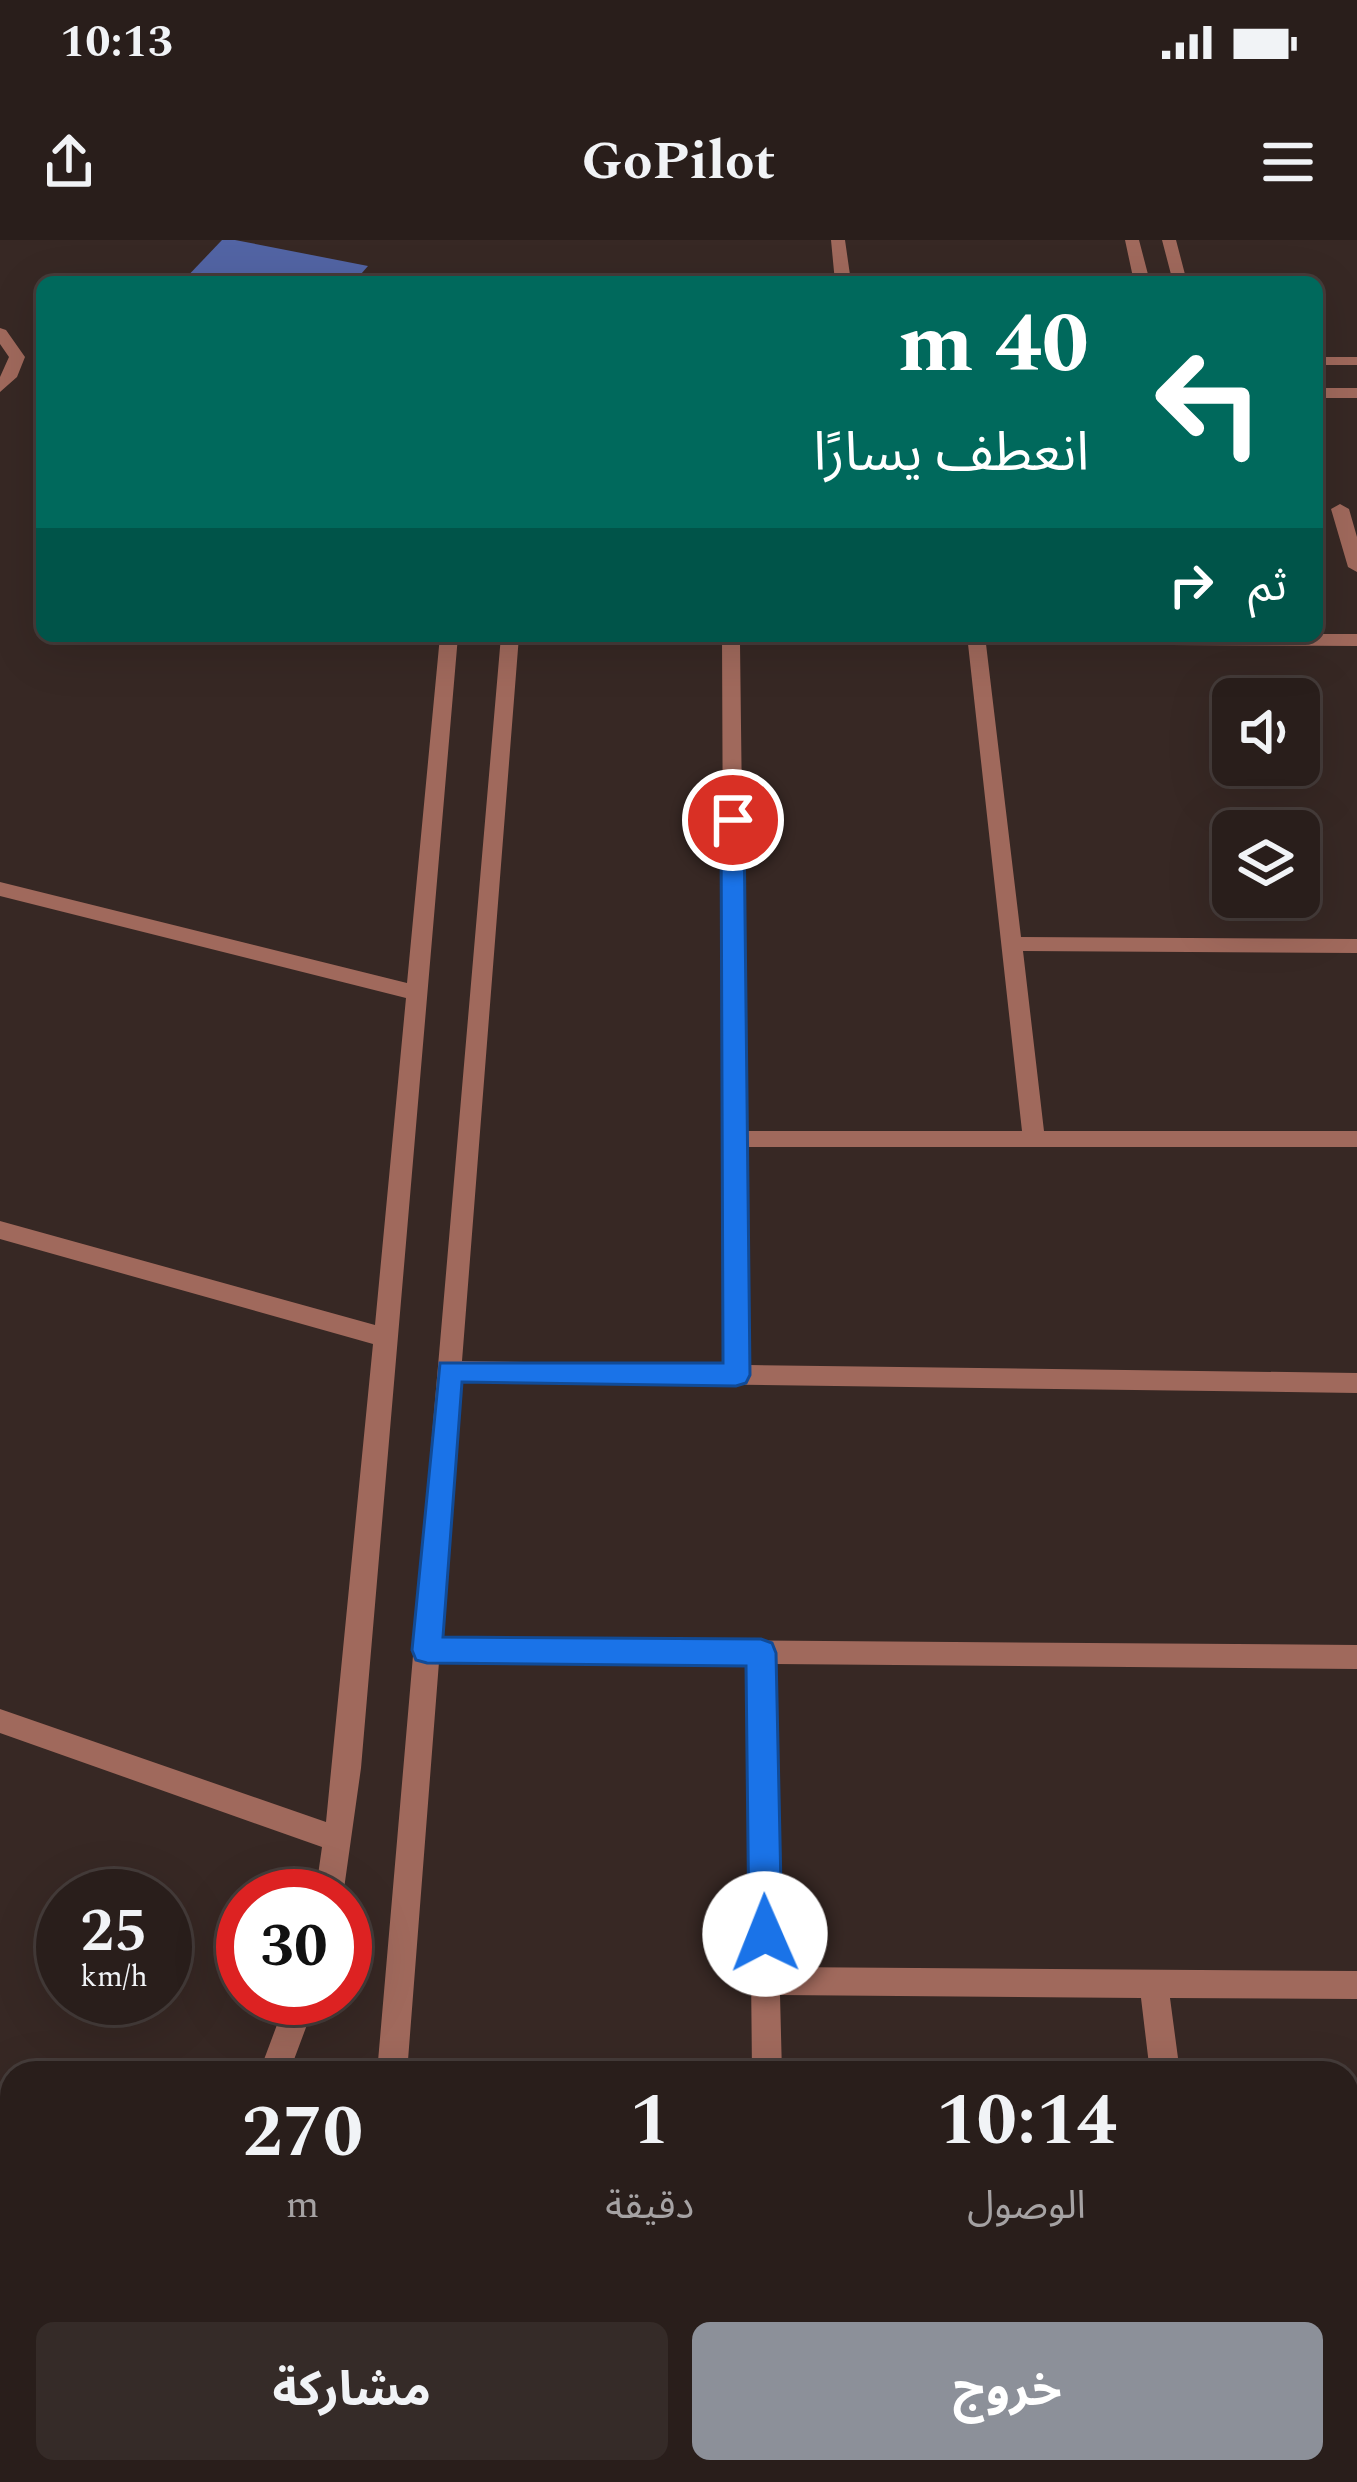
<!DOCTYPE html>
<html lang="ar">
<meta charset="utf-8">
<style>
:root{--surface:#291e1b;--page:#352b28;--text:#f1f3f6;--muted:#a5a2a3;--line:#453c3a;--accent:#8c9099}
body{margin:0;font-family:Spectral,"Noto Sans Arabic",serif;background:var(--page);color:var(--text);direction:rtl;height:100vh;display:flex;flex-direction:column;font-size:45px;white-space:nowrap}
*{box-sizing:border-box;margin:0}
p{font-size:39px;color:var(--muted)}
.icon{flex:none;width:66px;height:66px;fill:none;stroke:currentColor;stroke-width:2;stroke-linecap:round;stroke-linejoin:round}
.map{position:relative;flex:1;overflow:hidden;direction:ltr}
.sheet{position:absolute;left:0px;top:1821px;width:1359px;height:423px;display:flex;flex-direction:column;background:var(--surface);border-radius:36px 36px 0 0;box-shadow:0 12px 48px #0002,0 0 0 3px var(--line);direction:rtl}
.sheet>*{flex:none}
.top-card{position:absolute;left:36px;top:36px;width:1287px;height:366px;border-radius:18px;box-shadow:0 12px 48px #0002,0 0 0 3px var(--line);direction:rtl;background:#00695c;color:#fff;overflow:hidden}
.fabs{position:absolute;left:1212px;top:438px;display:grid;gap:24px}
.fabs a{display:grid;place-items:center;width:108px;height:108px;border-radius:18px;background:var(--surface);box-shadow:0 12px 48px #0002,0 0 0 3px var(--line);font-size:60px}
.speed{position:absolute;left:36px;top:1629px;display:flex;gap:24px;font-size:60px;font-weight:700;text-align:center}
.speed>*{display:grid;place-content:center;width:156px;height:156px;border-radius:50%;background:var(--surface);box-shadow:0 12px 48px #0002,0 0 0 3px var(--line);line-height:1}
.speed small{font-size:30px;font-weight:400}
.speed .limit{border:18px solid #d22;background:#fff;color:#111}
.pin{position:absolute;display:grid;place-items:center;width:102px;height:102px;color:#fff;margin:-51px;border:6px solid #fff;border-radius:50%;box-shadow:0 3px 12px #0007}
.me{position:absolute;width:132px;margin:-66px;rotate:359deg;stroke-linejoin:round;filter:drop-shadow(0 0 9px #0008)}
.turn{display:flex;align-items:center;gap:42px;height:252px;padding:0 36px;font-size:54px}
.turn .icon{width:156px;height:156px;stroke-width:2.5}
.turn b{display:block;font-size:84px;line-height:102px}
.then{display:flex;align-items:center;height:114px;padding:0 36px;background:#0003;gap:24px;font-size:45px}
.eta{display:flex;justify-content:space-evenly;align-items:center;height:204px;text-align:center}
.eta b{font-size:72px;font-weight:700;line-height:84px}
.action{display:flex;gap:24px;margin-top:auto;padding:24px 36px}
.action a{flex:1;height:138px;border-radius:18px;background:var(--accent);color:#fff;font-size:48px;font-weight:700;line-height:138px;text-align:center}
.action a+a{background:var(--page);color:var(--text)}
.status{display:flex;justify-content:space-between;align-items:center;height:84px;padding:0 60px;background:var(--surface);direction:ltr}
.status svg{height:33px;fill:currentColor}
header{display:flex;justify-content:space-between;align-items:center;height:156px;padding:0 36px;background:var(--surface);font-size:54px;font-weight:700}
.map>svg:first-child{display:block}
</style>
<div class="status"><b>10:13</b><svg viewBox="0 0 49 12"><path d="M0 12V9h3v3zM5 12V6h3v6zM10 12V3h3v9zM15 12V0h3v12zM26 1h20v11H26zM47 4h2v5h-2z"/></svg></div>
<header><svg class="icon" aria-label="menu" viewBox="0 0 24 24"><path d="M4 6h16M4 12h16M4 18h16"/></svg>GoPilot<svg class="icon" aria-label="share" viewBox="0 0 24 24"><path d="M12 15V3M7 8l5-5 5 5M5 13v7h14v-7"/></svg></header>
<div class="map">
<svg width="1357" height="2242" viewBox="0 0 1357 2242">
<rect width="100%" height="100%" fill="#372824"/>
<path fill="#5264a4" d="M222,0H235L368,26L354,42H182Z"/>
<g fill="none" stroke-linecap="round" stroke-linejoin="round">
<path fill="#a0695c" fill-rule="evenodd" d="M1162,0H1176L1187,42H1173Z
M1317,117H1357V125H1317Z"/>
<path fill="#a0695c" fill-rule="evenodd" d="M831,0H845L851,42H835Z
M1125,0H1139L1150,42H1134Z
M0,88L6,90L25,117L17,137L0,152V137L9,117L0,104Z
M1317,148H1357V158H1317Z
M1340,264L1349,269L1357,297V332L1348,327L1331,269Z
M1317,394H1357V406L986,404L1021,697L1357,699V713L1023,711L1044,891H1357V907H746L749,1125L1357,1133V1153L461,1141L441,1398L1357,1405V1429L774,1424L780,1727L1357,1731V1759L1170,1758L1180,1833H1150L1141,1758L780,1755L782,1833H752L748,1424L439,1422L407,1833H377L501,396H519L462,1121L725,1125L722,396ZM740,404H968L1022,891H746Z
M440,396H458L361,1528L343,1656H315L322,1607L0,1493V1469L326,1582L373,1104L0,999V981L375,1085L406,758L0,656V642L407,743Z
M287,1758H317L289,1833H259Z
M77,2232H111L106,2242H72Z
M342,2232H376L375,2242H341Z
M755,2232H789L790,2242H756Z
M1196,2232H1230L1231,2242H1197Z"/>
</g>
<path fill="#1a73e8" stroke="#114b97" stroke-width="3" d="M733,572L744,580L750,1135L746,1143L736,1146L462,1142L443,1397L761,1399L772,1403L776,1413L782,1694L777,1706L765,1710L754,1706L749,1694L746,1426L427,1423L416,1420L412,1410L440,1123H723L721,580Z"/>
</svg>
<div class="fabs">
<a><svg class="icon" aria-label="sound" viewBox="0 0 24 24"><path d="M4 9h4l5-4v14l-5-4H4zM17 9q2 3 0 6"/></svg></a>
<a><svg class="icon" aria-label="layers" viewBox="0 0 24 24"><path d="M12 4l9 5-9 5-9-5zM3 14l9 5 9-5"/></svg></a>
</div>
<div class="speed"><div>25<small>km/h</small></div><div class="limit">30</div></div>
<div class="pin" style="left:733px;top:580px;background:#d93025"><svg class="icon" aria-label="arrive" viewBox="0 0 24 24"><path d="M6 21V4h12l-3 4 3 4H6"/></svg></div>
<svg class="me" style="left:765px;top:1694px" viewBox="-20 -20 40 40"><circle r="19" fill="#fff"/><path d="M0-13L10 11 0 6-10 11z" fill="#1a73e8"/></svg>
<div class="top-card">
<div class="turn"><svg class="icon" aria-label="left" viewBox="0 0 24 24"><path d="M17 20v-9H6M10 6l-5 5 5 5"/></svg><div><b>40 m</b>انعطف يسارًا</div></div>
<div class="then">ثم<svg class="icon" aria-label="right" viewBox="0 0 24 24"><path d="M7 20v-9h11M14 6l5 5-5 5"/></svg></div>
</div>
<section class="sheet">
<div class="eta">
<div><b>10:14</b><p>الوصول</p></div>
<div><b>1</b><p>دقيقة</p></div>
<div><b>270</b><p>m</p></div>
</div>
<div class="action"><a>خروج</a><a>مشاركة</a></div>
</section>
</div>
